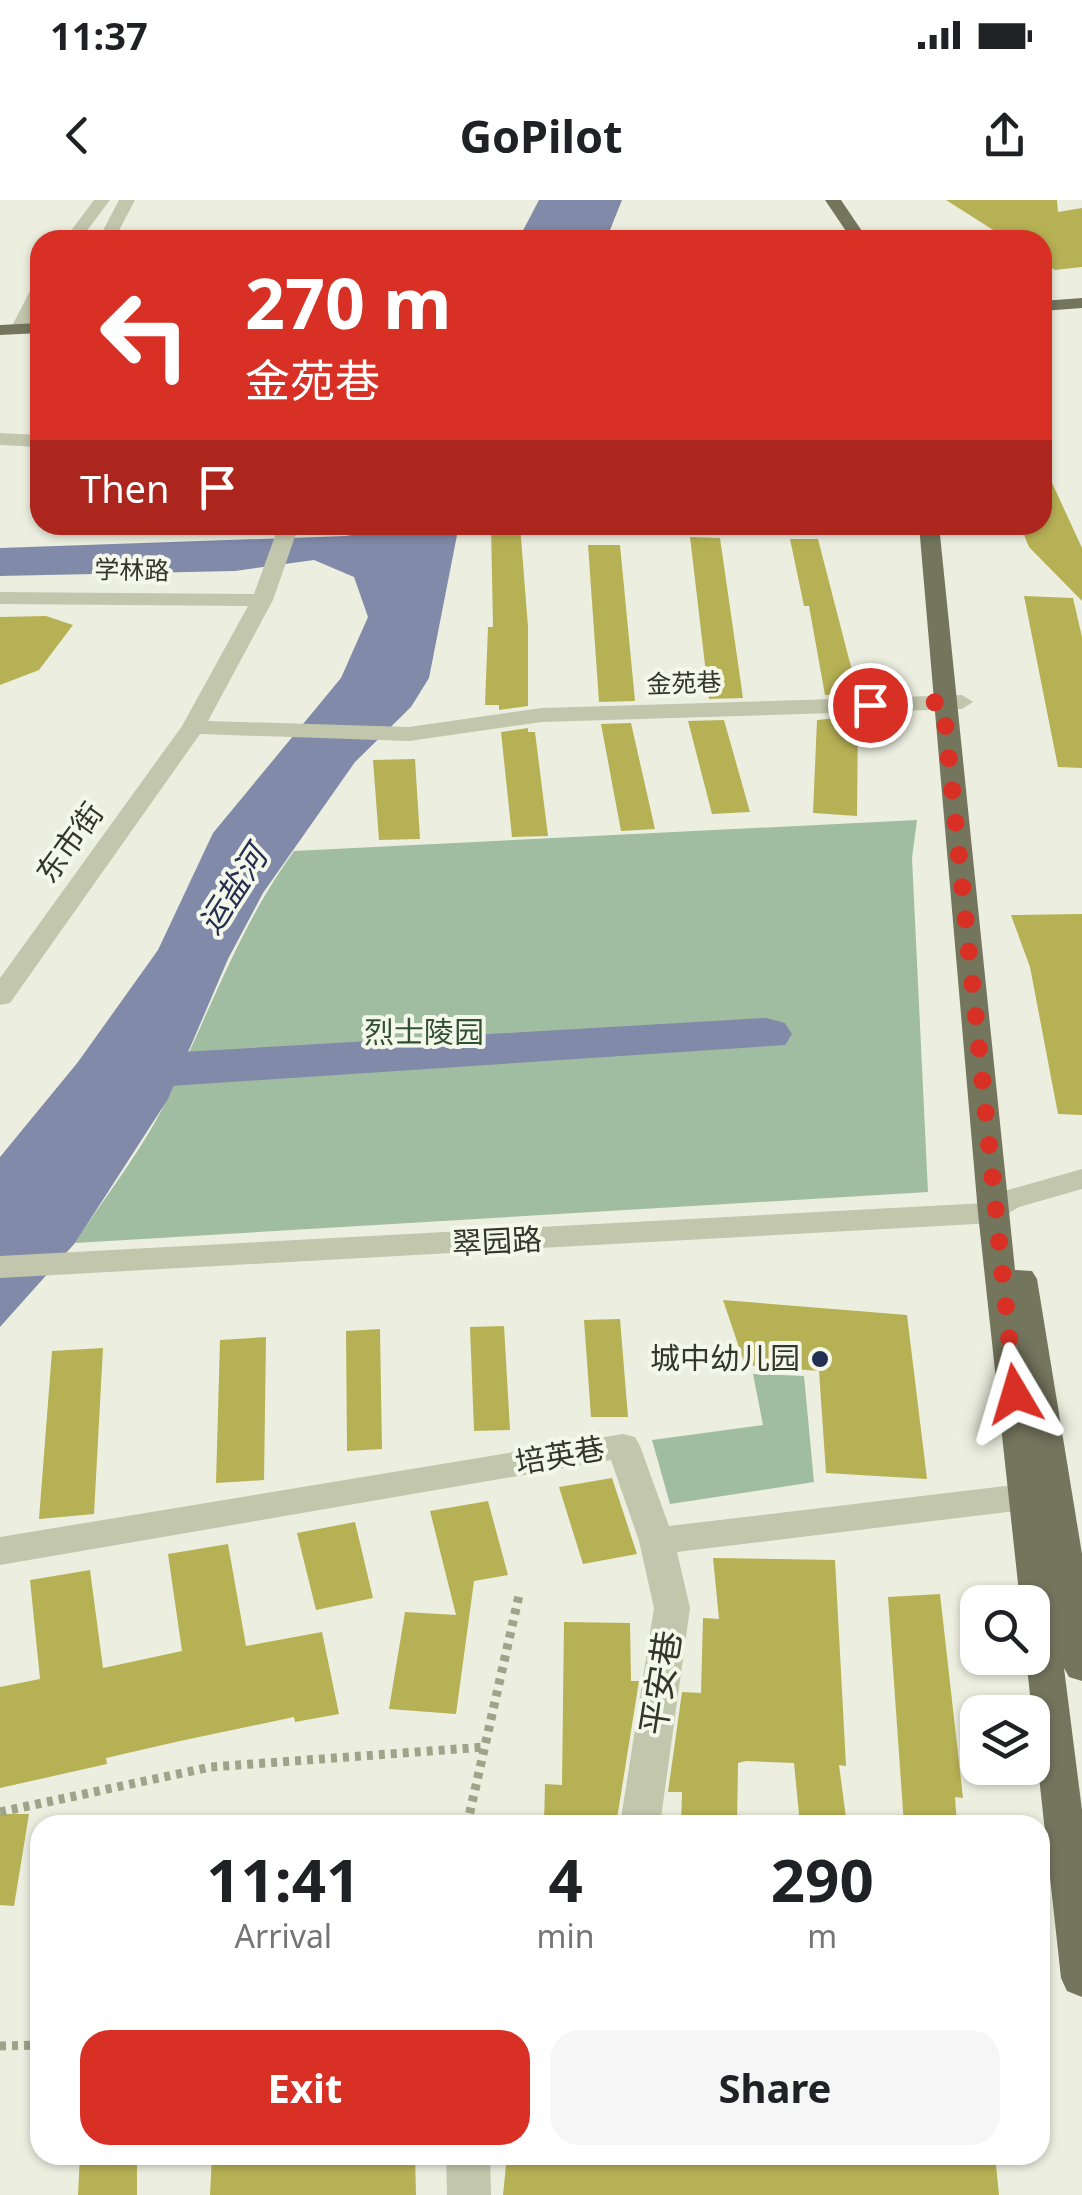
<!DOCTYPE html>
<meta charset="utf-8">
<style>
:root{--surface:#fff;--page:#f6f6f6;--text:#202124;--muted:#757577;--accent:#d93025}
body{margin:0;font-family:"Noto Sans","Noto Sans SC",sans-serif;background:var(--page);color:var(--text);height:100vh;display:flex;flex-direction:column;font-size:38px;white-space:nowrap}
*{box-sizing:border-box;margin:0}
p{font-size:32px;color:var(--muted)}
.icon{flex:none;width:55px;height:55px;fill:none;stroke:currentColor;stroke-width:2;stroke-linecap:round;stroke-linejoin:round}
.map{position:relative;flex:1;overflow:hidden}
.panel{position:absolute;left:30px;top:1615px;width:1020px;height:350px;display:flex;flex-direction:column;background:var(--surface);border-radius:30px;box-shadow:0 2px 8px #0004}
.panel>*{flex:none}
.top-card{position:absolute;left:30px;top:30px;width:1022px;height:305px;border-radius:30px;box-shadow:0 2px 8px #0004;background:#d93025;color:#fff;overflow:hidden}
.controls{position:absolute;left:960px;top:1385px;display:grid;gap:20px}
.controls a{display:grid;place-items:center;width:90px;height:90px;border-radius:20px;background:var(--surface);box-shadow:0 2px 8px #0004;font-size:50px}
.pin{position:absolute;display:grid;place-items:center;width:85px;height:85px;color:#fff;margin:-42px;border:5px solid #fff;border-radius:50%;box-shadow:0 2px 10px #0007}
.me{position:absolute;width:110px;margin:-55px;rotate:353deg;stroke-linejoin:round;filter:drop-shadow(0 0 8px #0008)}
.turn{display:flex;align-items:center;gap:35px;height:210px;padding:0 50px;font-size:45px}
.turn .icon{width:130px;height:130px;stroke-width:2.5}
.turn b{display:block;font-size:70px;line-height:85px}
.then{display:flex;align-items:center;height:95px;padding:0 50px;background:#0003;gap:20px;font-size:38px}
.eta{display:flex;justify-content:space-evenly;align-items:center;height:170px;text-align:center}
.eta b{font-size:60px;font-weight:700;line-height:70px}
.action{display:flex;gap:20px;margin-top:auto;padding:20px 50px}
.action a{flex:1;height:115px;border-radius:30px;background:var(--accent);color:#fff;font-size:40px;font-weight:700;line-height:115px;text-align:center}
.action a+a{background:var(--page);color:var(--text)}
.status{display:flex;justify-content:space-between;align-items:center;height:70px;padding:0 50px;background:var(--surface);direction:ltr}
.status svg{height:28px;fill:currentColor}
header{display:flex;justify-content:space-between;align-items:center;height:130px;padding:0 50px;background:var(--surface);font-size:45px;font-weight:700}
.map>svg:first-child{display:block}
</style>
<div class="status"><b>11:37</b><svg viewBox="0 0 49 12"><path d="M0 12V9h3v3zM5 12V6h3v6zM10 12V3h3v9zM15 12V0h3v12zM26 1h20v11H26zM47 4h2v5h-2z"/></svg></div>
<header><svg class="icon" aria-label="back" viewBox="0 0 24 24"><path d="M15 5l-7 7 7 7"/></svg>GoPilot<svg class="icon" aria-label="share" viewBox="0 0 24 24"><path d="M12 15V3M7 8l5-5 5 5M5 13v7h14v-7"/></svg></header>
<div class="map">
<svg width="1082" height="1995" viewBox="0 0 1082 1995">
<rect width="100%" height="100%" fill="#ecefdf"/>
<path fill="#a0bda1" d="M917,620L912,658L928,992L75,1043C106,995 145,947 169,895C210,811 239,727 294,651Z
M753,1174L804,1176L814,1282L670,1304L652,1240L763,1225Z"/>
<path fill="#818ba9" d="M539,0H622L606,40H518Z
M366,325H459L429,478L411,507L355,562L263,693L228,759L168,899L75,1043L0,1127V957L78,862L158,750L213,633L341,478L368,417L354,377L314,360L235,371L0,376V348L346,336L361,333Z"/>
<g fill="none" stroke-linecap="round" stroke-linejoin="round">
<path fill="#818ba9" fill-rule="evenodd" d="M766,818L785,823L792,834L785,845L112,890L93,885L85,873L93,861L112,856Z"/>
</g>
<path fill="#b7b155" d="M946,0H1057L1058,12L1082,8V67L1055,70L1042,62V40H1009Z
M1042,261L1082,348V401L1029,347L1020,325H1042Z
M491,325H520L528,427V506L499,510V505H485L488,427H493Z
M690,337L720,338L743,498L709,499Z
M790,339H818L858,494L825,495L809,406H804Z
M588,345H620L635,501L599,502Z
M1024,396L1073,398L1082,437V568L1058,567Z
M46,416L73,425L39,470L0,485V417Z
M858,516L857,616L813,613L817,520Z
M724,520L750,612L712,614L688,521Z
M631,523L655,629L621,631L601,524Z
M528,528V532H535L548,636L512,637L501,532Z
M415,559L420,639L379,640L373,560Z
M1082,714V915L1058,914L1030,767L1011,715Z
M723,1100L907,1115L927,1279L826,1273L819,1171L745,1165Z
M620,1119L628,1217H591L584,1120Z
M504,1126L510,1230L474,1231L470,1127Z
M380,1129L382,1249L347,1251L346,1131Z
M266,1137L264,1280L216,1283L220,1140Z
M103,1148L94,1314L39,1319L52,1151Z
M612,1278L637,1354L583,1364L559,1287Z
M488,1301L508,1375L474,1381L456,1514L389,1509L405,1412L456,1415L430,1311Z
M355,1322L373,1398L316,1410L297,1333Z
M228,1344L246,1446L322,1432L339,1514L295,1522L294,1517L180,1541L106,1558L107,1564L0,1588V1487L40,1479L30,1380L90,1370L103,1468L182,1451L168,1354Z
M713,1358L835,1360L846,1566L839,1565L847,1625H800L794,1563L746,1561L738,1563L737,1625H681L682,1592H668L682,1492L701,1493L703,1418L719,1419Z
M940,1394L963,1598L955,1597L957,1625H904L888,1397Z
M564,1422L630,1423L631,1481H639L616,1625H544L545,1584L562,1585Z
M0,1614H29L14,1706L0,1705Z
M80,1955H137V1995H78Z
M212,1955H415L416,1995H210Z
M507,1955H995L999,1995H503Z"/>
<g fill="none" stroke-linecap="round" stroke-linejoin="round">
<path stroke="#9fa389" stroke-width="9" stroke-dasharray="6 6" stroke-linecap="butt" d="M0,1612L211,1567L485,1547
M467,1625L520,1391
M0,1846L40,1845"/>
<path fill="#c2c6ac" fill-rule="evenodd" d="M94,0H110L80,40H64Z
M119,0H135L114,40H98Z
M40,82V104L29,128L14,132L11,128L32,87Z
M0,233L40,235V247L0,245Z
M279,325H299L273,400L208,521L409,527L542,508L962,495L973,502L962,509L542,522L409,541L200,534L10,803L0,805V778L182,526L248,406L0,404V392L254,394Z
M1082,969V989L1019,1007L993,1023L0,1078V1056L985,1003L997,993Z
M623,1234L635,1237L640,1246L669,1326L1048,1281L1060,1285L1065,1294L1060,1303L1048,1307L677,1352L690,1408L660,1625H620L654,1408L639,1341L611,1260L0,1365V1337Z
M446,1955H490L491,1995H447Z"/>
<path fill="#74755d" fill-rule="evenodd" d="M825,0H841L868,40H852Z
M1082,98V108L1042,111V101Z
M40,123V133L0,135V125Z
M919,325H939L1015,1070L1032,1071L1037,1079L1082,1354V1481L1069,1477L1064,1468L1082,1610V1797L1067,1791L1061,1778L1026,1458H1032V1402H1020L978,1013Z"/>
</g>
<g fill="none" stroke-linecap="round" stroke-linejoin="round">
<path stroke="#d93025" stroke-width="18" stroke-dasharray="0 32.4" d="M870,505L943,502L1015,1194"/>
</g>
<circle fill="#252f51" stroke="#f4f8ea" stroke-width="4" cx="820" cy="1159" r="10"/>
<g text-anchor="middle" stroke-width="8" stroke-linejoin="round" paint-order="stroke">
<g font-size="25" fill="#35352a" stroke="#f4f8ea">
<text transform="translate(132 370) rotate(1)" y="9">学林路</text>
<text transform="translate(684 483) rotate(-2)" y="9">金苑巷</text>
</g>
<g font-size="30" fill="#35352a" stroke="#f4f8ea">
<text transform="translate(70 643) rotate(-54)" y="10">东市街</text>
<text transform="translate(497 1042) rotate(-3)" y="10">翠园路</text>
<text transform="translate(560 1256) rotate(-10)" y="10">培英巷</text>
</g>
<g font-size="30" fill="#315033" stroke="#f4f8ea">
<text x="424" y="843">烈士陵园</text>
</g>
<g font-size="30" fill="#35352a" stroke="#f4f8ea" text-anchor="end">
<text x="800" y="1169">城中幼儿园</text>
</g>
<g font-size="32" font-style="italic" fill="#252f51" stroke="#f4f8ea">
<text transform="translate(233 690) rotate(-57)" y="11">运盐河</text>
</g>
<g font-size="35" fill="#35352a" stroke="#f4f8ea">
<text transform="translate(661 1483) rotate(-81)" y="12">平安巷</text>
</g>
</g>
</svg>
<div class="controls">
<a><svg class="icon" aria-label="search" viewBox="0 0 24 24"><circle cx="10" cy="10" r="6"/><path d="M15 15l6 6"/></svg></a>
<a><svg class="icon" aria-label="layers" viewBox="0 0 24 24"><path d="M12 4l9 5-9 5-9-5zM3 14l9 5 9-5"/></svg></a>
</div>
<div class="pin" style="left:870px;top:505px;background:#d93025"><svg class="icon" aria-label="arrive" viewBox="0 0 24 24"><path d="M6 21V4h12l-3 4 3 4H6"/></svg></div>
<svg class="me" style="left:1015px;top:1194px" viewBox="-20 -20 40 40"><path d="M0-17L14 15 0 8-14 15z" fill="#d93025" stroke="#fff" stroke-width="4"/></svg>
<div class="top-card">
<div class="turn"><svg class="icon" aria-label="left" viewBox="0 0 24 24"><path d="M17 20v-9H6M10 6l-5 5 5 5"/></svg><div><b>270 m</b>金苑巷</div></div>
<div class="then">Then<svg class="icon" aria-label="arrive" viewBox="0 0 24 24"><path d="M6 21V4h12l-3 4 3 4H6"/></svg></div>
</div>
<section class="panel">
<div class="eta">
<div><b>11:41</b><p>Arrival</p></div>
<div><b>4</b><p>min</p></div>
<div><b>290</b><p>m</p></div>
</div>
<div class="action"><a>Exit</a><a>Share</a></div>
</section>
</div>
